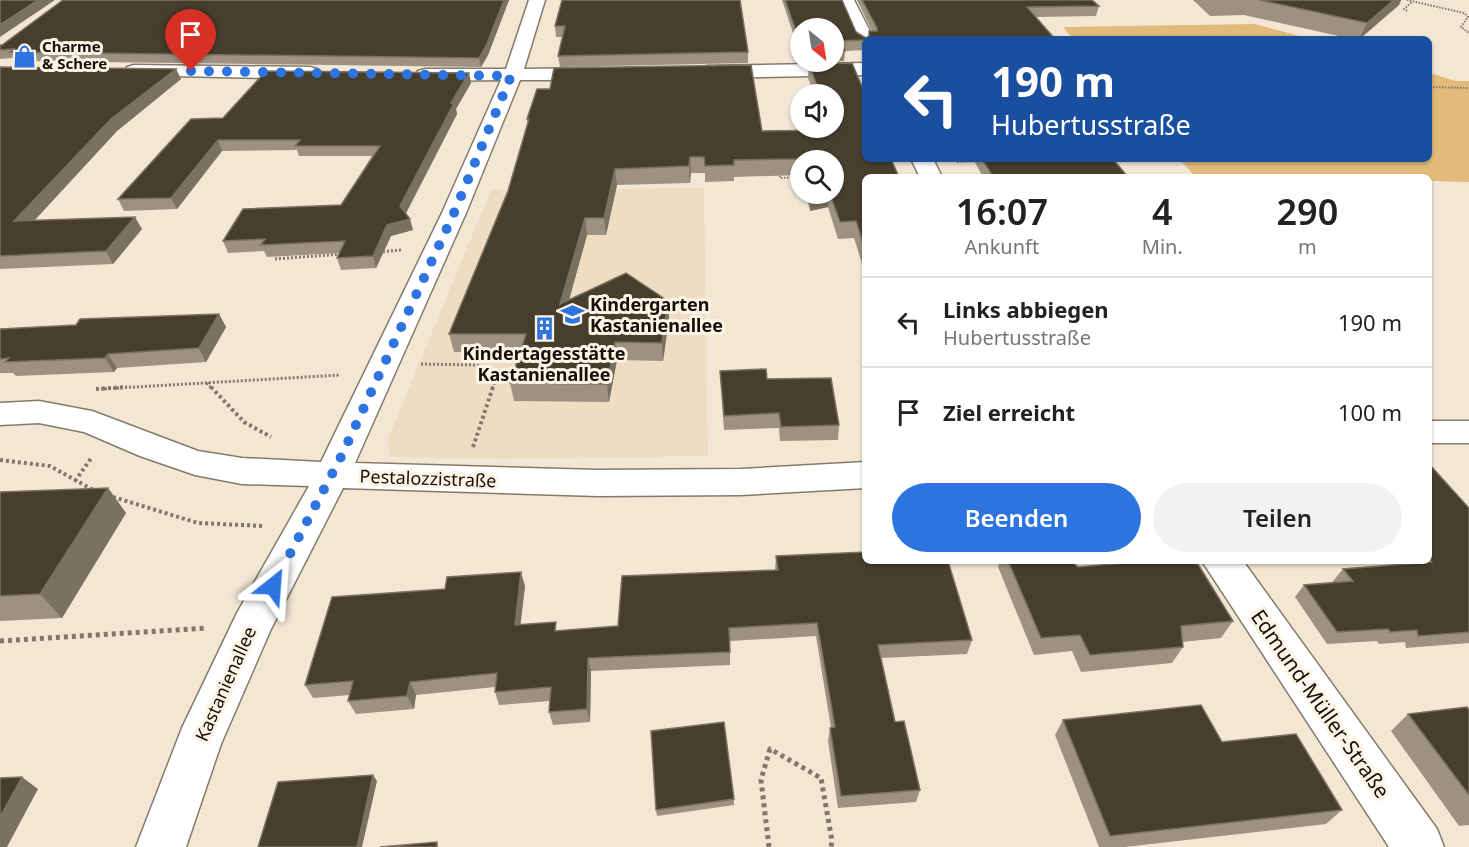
<!DOCTYPE html>
<html lang="de">
<meta charset="utf-8">
<style>
:root{--surface:#fff;--page:#f2f2f2;--text:#222;--muted:#767676;--line:#e0e0e0;--accent:#2d74e0}
body{margin:0;font-family:"Noto Sans",sans-serif;background:var(--page);color:var(--text);height:100vh;display:flex;flex-direction:column;font-size:22px;white-space:nowrap}
*{box-sizing:border-box;margin:0}
p{font-size:20px;color:var(--muted)}
.icon{flex:none;width:33px;height:33px;fill:none;stroke:currentColor;stroke-width:2;stroke-linecap:round;stroke-linejoin:round}
.map{position:relative;flex:1;overflow:hidden}
.side{position:absolute;left:862px;top:174px;width:570px;height:390px;display:flex;flex-direction:column;background:var(--surface);border-radius:9px;box-shadow:0 2px 4px #0004}
.side>*{flex:none}
.hud{position:absolute;left:862px;top:36px;width:570px;height:126px;border-radius:9px;box-shadow:0 2px 4px #0004;background:#1a4fa0;color:#fff;overflow:hidden}
.needle{width:39px;rotate:150deg}
.controls{position:absolute;left:790px;top:18px;display:grid;gap:12px}
.controls a{display:grid;place-items:center;width:54px;height:54px;border-radius:50%;background:var(--surface);box-shadow:0 2px 4px #0004;font-size:30px}
.pin{position:absolute;display:grid;place-items:center;width:51px;height:51px;color:#fff;margin:-62px -26px;border-radius:50% 50% 50% 0;rotate:-45deg;box-shadow:0 0 6px #0007}
.pin .icon{rotate:45deg}
.me{position:absolute;width:66px;margin:-33px;rotate:28deg;stroke-linejoin:round;filter:drop-shadow(0 0 4px #0008)}
.turn{display:flex;align-items:center;gap:21px;height:126px;padding:0 30px;font-size:27px}
.turn .icon{width:78px;height:78px;stroke-width:2.5}
.turn b{display:block;font-size:42px;line-height:51px}
.eta{display:flex;justify-content:space-evenly;align-items:center;height:102px;text-align:center}
.eta b{font-size:36px;font-weight:600;line-height:42px}
.cta{display:flex;gap:12px;margin-top:auto;padding:12px 30px}
.cta a{flex:1;height:69px;border-radius:36px;background:var(--accent);color:#fff;font-size:24px;font-weight:600;line-height:69px;text-align:center}
.cta a+a{background:var(--page);color:var(--text)}
ul{padding:0;list-style:none}
li{display:flex;align-items:center;gap:18px;height:90px;padding:0 30px;border-top:2px solid var(--line)}
li div{flex:1}
li b{display:block;font-size:22px}
li em{font-style:normal}
.map>svg:first-child{display:block}
</style>
<div class="map">
<svg width="1469" height="847" viewBox="0 0 1469 847">
<rect width="100%" height="100%" fill="#f3e7d4"/>
<path fill="#eeddc3" d="M704,188L708,456L503,459L390,457L387,441L491,190Z"/>
<path fill="#e2ba79" d="M1255,24L1310,39H1073L1063,27Z
M1430,73L1455,81H1469V182L1430,181V177L1194,175L1179,159H1430Z"/>
<g fill="none" stroke-linecap="round" stroke-linejoin="round">
<defs>
<path id="street" d="M529,0H545L524,69L598,68L605,70L607,74L605,78L598,80H520L466,213L355,463L598,470L741,469L866,462V488L741,495L598,496L343,488L271,629L221,744L186,847H136L182,728L237,613L309,486L242,484L195,475L140,456L84,432L39,423L0,425V403L39,401L92,411L198,451L242,458L321,462L442,213L501,80L425,81L418,79L416,75L418,71L425,69H506Z
M838,0H854L874,39H866V46L857,41Z
M866,63V75L707,78L700,76L698,72L700,68L707,66Z
M134,65L310,67L317,69L319,73L317,77L310,79L127,75L125,71L127,67Z
M911,159H933L942,177H920Z
M1430,421H1469V443H1430Z
M1202,561H1243L1437,829L1444,847H1389Z"/>
</defs>
<use href="#street" stroke="#857a69" stroke-width="3"/>
<path stroke="#80786c" stroke-width="2" stroke-dasharray="1.5 1.5" stroke-linecap="butt" d="M1407,0L1464,13L1468,17L1461,27L1469,33
M1407,11L1404,9L1412,2
M1430,87L1469,88
M957,162L979,161
M779,173L780,178L801,177"/>
<path stroke="#80786c" stroke-width="3" stroke-dasharray="2 2" stroke-linecap="butt" d="M379,252L401,250
M275,259L342,254
M421,364L477,365L496,378L492,389
M207,383L212,389
M101,389L340,375"/>
<path stroke="#80786c" stroke-width="4" stroke-dasharray="3 3" stroke-linecap="butt" d="M211,387L244,422L271,437
M96,389L127,387
M473,447L493,387
M0,460L50,466L95,491
M75,481L92,457
M113,497L198,523L264,526"/>
<path stroke="#80786c" stroke-width="5" stroke-dasharray="4 4" stroke-linecap="butt" d="M0,641L206,628
M769,847L761,780L770,749L821,778L832,841L831,847"/>
<use href="#street" fill="#fff" fill-rule="evenodd"/>
</g>
<path fill="#9d9281" d="M63,0H509L488,55L481,67L15,61L14,58L0,59V45H2Z
M562,0L748,52V63L560,67L558,56L563,37H556L555,26Z
M782,0H842L856,32L866,38L869,36V31H872L857,0H1092L1099,6L1096,16L1036,17L866,39V50L845,51L844,61H834V28H801V57Z
M1193,0H1401L1399,5L1360,39H1352L1244,15L1210,16Z
M852,63L866,96V159H891L899,177H866V276L854,238L838,239L828,207L810,211L806,194H834V160H801V175L734,177V181L705,182V173H691L690,183L617,185L606,235H587L569,300L626,273L668,301L669,319L663,361L617,360L609,402L514,401L510,383L520,352H454L449,334L508,191L528,124L527,119L537,89H550L554,68L751,65L762,131L825,130V128H834V94H814L808,78L809,64Z
M0,67L176,69L181,79L117,131L34,220L142,229L113,264L0,269Z
M469,73L471,83L456,109L457,114L406,213L413,230L391,236L376,268L341,270L337,258L339,253L267,257L264,251L228,253L223,241L341,205L372,156H299L297,150L222,151L177,209L124,211L118,199L223,118Z
M973,159H1113L1128,177H983Z
M219,314L226,327L206,362L117,368L114,372L16,376L13,373H0V329L76,325Z
M720,371L767,379L839,425L838,440L780,441L779,428L724,430Z
M1430,465L1469,508V643L1406,648L1405,642L1379,644L1377,641L1327,644L1295,597L1304,585L1334,583L1333,581L1343,569L1413,564L1411,561H1430Z
M108,488L126,513L62,618L0,621V492Z
M776,556L972,640L967,654L881,658L895,722L920,790L916,802L838,808L828,741L830,728H831L816,636L730,641V665L591,671L590,722L553,725L549,712L550,701L499,705L495,692V687L416,695L414,709L356,714L348,701L350,695L313,698L305,685L525,586L520,624L558,631L618,626L775,570Z
M1000,561H1071L1078,567L1233,621L1221,638L1182,642L1183,647L1172,663L1081,672L1072,651L1034,655L998,567Z
M1469,710V825L1459,826L1391,731L1408,714Z
M1063,720L1222,742L1342,810L1326,824L1125,847H1099L1055,735Z
M734,799V805L657,816L656,810Z"/>
<path fill="#7b7160" d="M38,0H55L0,37V25Z
M504,0H509L488,55L481,67L479,58Z
M1394,0H1401L1399,5L1359,39L1367,23Z
M176,69L181,79L117,131L22,234L14,221L111,119Z
M469,73L471,83L456,109L457,114L404,217L400,206L451,103Z
M218,140L222,151L177,209L171,198Z
M690,157L691,173L690,183L689,166Z
M615,169L617,185L606,235L604,218Z
M811,194H829L828,207L810,211Z
M135,217L142,229L113,264L106,251Z
M585,218L587,235L563,322L560,304Z
M410,219L413,230L391,236L376,268L373,256L387,225Z
M668,301L669,319L663,361L662,343Z
M219,314L226,327L206,362L199,348Z
M615,342L617,360L609,402L607,384Z
M108,354L117,368L114,372L105,358Z
M108,488L126,513L62,618L40,594Z
M521,572L525,586L519,638L515,625Z
M588,658L591,671L590,722L587,709Z
M410,682L416,695L414,709L407,696Z
M373,775L377,781L362,847H357Z
M22,777L38,789L7,847H0V817Z"/>
<path fill="#473e2e" stroke="#7b7160" stroke-width="1.5" d="M0,0H38L0,25Z
M63,0H504L486,46L479,58L10,52L14,49L0,50V45H2Z
M562,0H740L748,52L558,56L565,26H555Z
M785,0H842L856,32L866,38L869,36V31H877V28L862,0H1092L1099,6L1027,7L1055,39H866V40L841,41L845,51H834V28H801V45Z
M1259,0H1394L1367,23Z
M852,63L866,96V159H891L899,177H866V252L856,221L840,222L830,194H834V160H802V159L734,160V165L705,166L704,157H690L689,166L615,169L604,218H585L560,304L626,273L668,301L662,343L615,342L607,384L510,383L526,334H449L508,191L529,119H527L537,89H550L554,68L751,65L762,131L832,130L831,128H834V94H820L809,64Z
M0,67L176,69L111,119L14,221L135,217L106,251L0,256Z
M266,71L469,73L451,103H454L400,206L410,219L387,225L373,256L337,258L345,241L261,245L265,239L223,241L243,209L341,205L380,146H295L300,140H218L171,198L118,199L191,119L223,118Z
M982,159H1113L1128,177H993Z
M219,314L199,348L108,354L105,358L5,362L9,358L0,359V329L76,325L80,319Z
M766,369L767,379L831,378L839,425L781,427L779,413L724,416L720,371Z
M1430,465L1469,508V632L1418,636L1417,630L1390,632L1388,629L1337,632L1304,585L1353,581L1343,569L1432,562L1430,558Z
M108,488L40,594L0,596V492Z
M866,552V561H948L972,640L878,645L895,722L904,721L920,790L841,796L830,728L835,727L817,623L729,628L730,652L588,658L587,709L549,712L551,687L495,692L497,673L410,682L407,696L348,701L353,681L305,685L332,597L445,589L447,577L521,572L515,625L556,622L555,631L618,626L622,576L778,570L776,556Z
M1008,561H1071L1078,567L1147,561H1196L1233,621L1181,626L1183,647L1090,655L1080,635L1041,638Z
M1201,705L1222,742L1296,734L1342,810L1110,836L1063,720Z
M1467,707L1469,710V795L1408,714Z
M724,722L734,799L656,810L651,731Z
M373,775L357,847H258L278,782Z
M22,777L0,817V778Z
M437,842V847H380Z"/>
<g fill="none" stroke-linecap="round" stroke-linejoin="round">
<path stroke="#2d74e0" stroke-width="10" stroke-dasharray="0 18" d="M191,71L511,76L454,213L342,455L273,586"/>
</g>
<defs>
<symbol id="shop-bare" viewBox="-9 -9 18 18"><path d="M-5-2.5h2.3a2.7 3.5 0 0 1 5.4 0H5L5.5 6h-11ZM-1.5-2.5h3a1.5 2.3 0 0 0-3 0Z" fill="#2d74e0" stroke="#fef4e5" stroke-width="2.5" paint-order="stroke"/></symbol>
<symbol id="school-bare" viewBox="-9 -9 18 18"><path d="M0-5L7-2L0 1L-7-2ZM-4 1L0 2.5L4 1V4Q0 6-4 4Z" fill="#2d74e0" stroke="#fef4e5" stroke-width="2.5" paint-order="stroke"/></symbol>
<symbol id="building-bare" viewBox="-9 -9 18 18"><path d="M-4-6H4V6H1V3H-1V6H-4ZM-2.5-4.3h1.7v1.8h-1.7ZM.8-4.3h1.7v1.8H.8ZM-2.5-1h1.7V.8h-1.7ZM.8-1h1.7V.8H.8Z" fill="#2d74e0" stroke="#fef4e5" stroke-width="2.5" paint-order="stroke"/></symbol>
</defs>
<g fill-rule="evenodd">
<use href="#shop-bare" x="8" y="40" width="33" height="33"/>
<use href="#school-bare" x="556" y="298" width="33" height="33"/>
<use href="#building-bare" x="528" y="312" width="33" height="33"/>
</g>
<g text-anchor="middle" stroke-width="6" stroke-linejoin="round" paint-order="stroke">
<g font-size="15" font-weight="bold" fill="#15100a" stroke="#fef4e5" text-anchor="start">
<text x="42" y="52">Charme<tspan x="42" dy="17">&amp; Schere</tspan></text>
</g>
<g font-size="18" font-weight="bold" fill="#15100a" stroke="#fef4e5" text-anchor="start">
<text x="590" y="311">Kindergarten<tspan x="590" dy="21">Kastanienallee</tspan></text>
<text x="544" y="360" text-anchor="middle">Kindertagesstätte<tspan x="544" dy="21">Kastanienallee</tspan></text>
</g>
<g font-size="18" fill="#15100a" stroke="#fef4e5">
<text transform="translate(428 479) rotate(2)" y="6">Pestalozzistraße</text>
<text transform="translate(226 684) rotate(-66)" y="6">Kastanienallee</text>
</g>
<g font-size="21" fill="#15100a" stroke="#fef4e5">
<text transform="translate(1320 704) rotate(55)" y="7">Edmund-Müller-Straße</text>
</g>
</g>
</svg>
<div class="controls">
<a><svg class="needle" viewBox="-14 -14 28 28"><path d="M0-13l5 13h-10z" fill="#e53935"/><path d="M0 13l5-13h-10z" fill="#767676"/></svg></a>
<a><svg class="icon" aria-label="sound" viewBox="0 0 24 24"><path d="M4 9h4l5-4v14l-5-4H4zM17 9q2 3 0 6"/></svg></a>
<a><svg class="icon" aria-label="search" viewBox="0 0 24 24"><circle cx="10" cy="10" r="6"/><path d="M15 15l6 6"/></svg></a>
</div>
<div class="pin" style="left:191px;top:71px;background:#d93025"><svg class="icon" aria-label="arrive" viewBox="0 0 24 24"><path d="M6 21V4h12l-3 4 3 4H6"/></svg></div>
<svg class="me" style="left:273px;top:586px" viewBox="-20 -20 40 40"><path d="M0-17L14 15 0 8-14 15z" fill="#2d74e0" stroke="#fff" stroke-width="4"/></svg>
<div class="hud">
<div class="turn"><svg class="icon" aria-label="left" viewBox="0 0 24 24"><path d="M17 20v-9H6M10 6l-5 5 5 5"/></svg><div><b>190 m</b>Hubertusstraße</div></div>
</div>
<section class="side">
<div class="eta">
<div><b>16:07</b><p>Ankunft</p></div>
<div><b>4</b><p>Min.</p></div>
<div><b>290</b><p>m</p></div>
</div>
<ul>
<li><svg class="icon" aria-label="left" viewBox="0 0 24 24"><path d="M17 20v-9H6M10 6l-5 5 5 5"/></svg><div><b>Links abbiegen</b><p>Hubertusstraße</p></div><em>190 m</em></li>
<li><svg class="icon" aria-label="arrive" viewBox="0 0 24 24"><path d="M6 21V4h12l-3 4 3 4H6"/></svg><div><b>Ziel erreicht</b></div><em>100 m</em></li>
</ul>
<div class="cta"><a>Beenden</a><a>Teilen</a></div>
</section>
</div>
